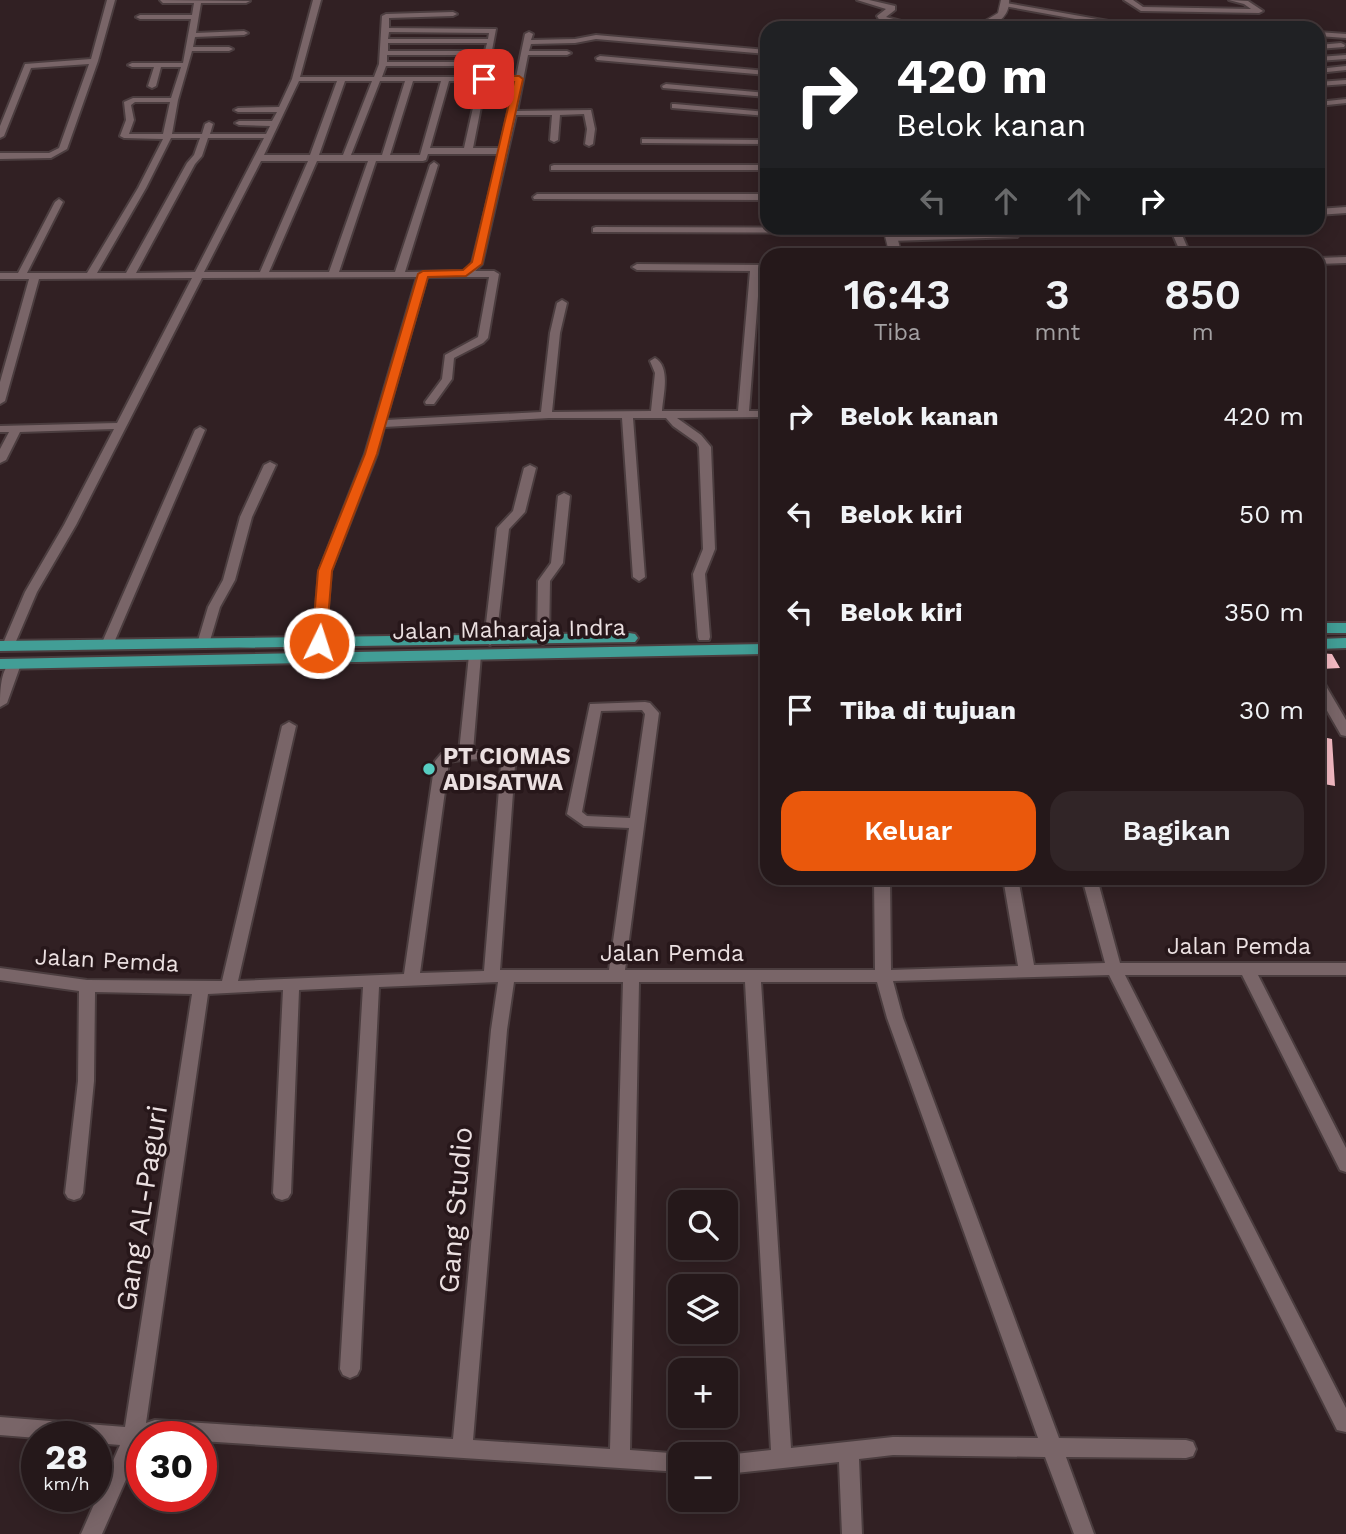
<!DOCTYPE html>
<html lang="id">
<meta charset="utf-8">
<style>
:root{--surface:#25181a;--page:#312527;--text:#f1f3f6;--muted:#a3a0a2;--line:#423739;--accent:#ea580c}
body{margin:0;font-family:"Work Sans",sans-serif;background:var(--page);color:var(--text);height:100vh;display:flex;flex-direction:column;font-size:26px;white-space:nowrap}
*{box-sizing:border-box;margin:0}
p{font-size:23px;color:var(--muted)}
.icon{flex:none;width:38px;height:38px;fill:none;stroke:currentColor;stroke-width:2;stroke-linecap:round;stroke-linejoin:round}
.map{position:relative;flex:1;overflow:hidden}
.panel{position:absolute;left:760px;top:248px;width:565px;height:637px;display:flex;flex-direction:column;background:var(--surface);border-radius:21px;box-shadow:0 4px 18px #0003,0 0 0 2px var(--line)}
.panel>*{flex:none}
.banner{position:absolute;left:760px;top:21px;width:565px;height:214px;border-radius:21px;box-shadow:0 4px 18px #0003,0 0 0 2px var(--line);background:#202124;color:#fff;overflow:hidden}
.controls{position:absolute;left:668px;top:1190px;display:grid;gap:14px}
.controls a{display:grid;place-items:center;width:70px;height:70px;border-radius:14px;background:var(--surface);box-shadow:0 4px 18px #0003,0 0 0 2px var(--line);font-size:35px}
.speed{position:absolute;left:21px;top:1421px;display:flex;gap:14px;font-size:35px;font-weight:700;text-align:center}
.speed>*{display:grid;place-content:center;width:91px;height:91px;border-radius:50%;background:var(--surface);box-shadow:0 4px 18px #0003,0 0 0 2px var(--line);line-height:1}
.speed small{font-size:18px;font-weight:400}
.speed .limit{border:10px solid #d22;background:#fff;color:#111}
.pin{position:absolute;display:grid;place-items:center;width:60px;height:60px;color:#fff;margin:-30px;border-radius:14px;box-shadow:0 4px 10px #0006}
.me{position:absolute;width:77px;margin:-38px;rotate:4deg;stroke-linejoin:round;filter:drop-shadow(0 0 5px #0008)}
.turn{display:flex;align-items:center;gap:24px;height:147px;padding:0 21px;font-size:32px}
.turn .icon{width:91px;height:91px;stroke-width:2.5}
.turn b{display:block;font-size:49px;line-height:60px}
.lanes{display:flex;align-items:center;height:66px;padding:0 21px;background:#0003;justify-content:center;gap:35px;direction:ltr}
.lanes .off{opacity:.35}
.eta{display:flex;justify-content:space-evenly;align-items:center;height:119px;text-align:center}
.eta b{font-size:42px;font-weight:600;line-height:49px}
.action{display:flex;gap:14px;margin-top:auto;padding:14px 21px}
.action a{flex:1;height:80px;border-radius:21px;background:var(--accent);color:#fff;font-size:28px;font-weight:600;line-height:80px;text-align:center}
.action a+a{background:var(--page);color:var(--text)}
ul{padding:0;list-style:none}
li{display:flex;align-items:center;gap:21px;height:98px;padding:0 21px}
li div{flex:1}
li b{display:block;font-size:26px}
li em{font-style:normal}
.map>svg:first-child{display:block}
</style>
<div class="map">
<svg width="1346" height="1534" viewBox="0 0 1346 1534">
<rect width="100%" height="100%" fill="#312023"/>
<path fill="#f7bcc5" d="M1318,653L1332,654L1340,668L1321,669Z
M1318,736L1332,739L1335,786L1318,783Z"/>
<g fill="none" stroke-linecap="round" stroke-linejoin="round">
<defs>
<path id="minor" d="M107,0H115L98,61L67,149L51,158L0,159V153H49L59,148L89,64L31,68L4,136L0,138V126L25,64L91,59Z
M160,0L250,1L246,3H201L196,33L244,31L248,33L244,35L195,37L193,47H229L233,49L229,51H192L178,100L172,134H202L205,124L209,122L213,124L210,134H266L270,126L239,125L235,123L239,121H272L277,112H238L234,110L238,108L279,107L292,79L313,0H321L300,77H374L379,64L382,16L386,14L453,12L457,14L453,16L389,18V28L496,29L487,77H516L525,34L529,32L533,34L531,40L575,39L596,35L766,50V54L596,39L575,43L531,44L529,51H567L571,53L567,55H528L517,111L591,110L595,129L593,144L589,146L585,144L587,129L584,114L560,115L558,140L554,142L550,140L552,115H516L482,264L475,271H494L499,274L488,338L483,343L454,358L452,379L434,404H426L425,402L442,379L445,355L478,337L489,277H427L386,420L541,412L550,333L557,303L562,300L567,303L560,333L552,412L651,411L655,373L650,361L655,358C671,367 663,395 662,411H738L750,271L637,270L632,267L637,264L766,265V271H760L749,411H766V417L677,418L701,435L711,447L715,549L705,574L710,637L709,640H699L698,637L693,574L703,549L699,447L697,443L673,426L666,418H633L645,577L639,581L633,577L622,418H549L384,427L377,454L331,571L325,643L324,646H314L313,643L319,571L365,454L417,277L202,278L76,525L37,592L14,646L13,649H3L2,646L25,592L64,525L114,429L20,432L6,460L0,463V449L9,432H0V426L117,423L192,278L39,279L5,401L0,404V382L29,279H0V273H18L55,202L59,199L63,202L27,273H87L138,188L163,139L124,138L120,136L126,120L124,102L133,98H171L181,67H161L156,86L152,88L148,86L154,67H132L128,65L132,63H183L191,19H140L136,17L140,15H192L194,3H163ZM389,32L489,33L488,39H388ZM388,43H487L485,51H388ZM387,55H484L483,62H387ZM386,66H482L480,77H382ZM299,81H337L310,155H264ZM345,81H372L343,155H319ZM380,81H405L382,155H351ZM413,81H441L420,155H390ZM449,81H479L464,148H430ZM486,81H515L500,148H473ZM135,102H170L163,134H129L134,120L131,105ZM171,138H200L194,155L187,163L126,273H97L146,188ZM208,138H264L195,272L136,273L195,164L202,156ZM428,154H499L472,263L465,271L405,272L438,165L434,162L430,165L395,272H339L376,161H423L426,160ZM261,161H308L260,272H204ZM317,161H368L329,272H269Z
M857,0H869L895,6V10L886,17L927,28H913L880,21L877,16L886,9Z
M1124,0H1133L1143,7L1251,9L1244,4L1229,0L1248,1L1263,11L1259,13L1141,11Z
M1006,3L1137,26L1141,28H1125L1004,6Z
M990,19L1027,26L1031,28H1015L987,23Z
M1318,32L1346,34V38L1318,36Z
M1341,43L1345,45L1344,47L1318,49V45Z
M1346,55V59L1318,61V57Z
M600,56L766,71V75L597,60L596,58Z
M1346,66V70L1318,73V69Z
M1346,80V84L1318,86V82Z
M666,84L766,93V97L663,88L662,86Z
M1346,99V103L1318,106V102Z
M675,104L766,112V116L672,108V104Z
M642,139L766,140V144L645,143H642Z
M554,165H766V170H551V166Z
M537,194H766V200L534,199L533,197Z
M1346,207V213L1318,215V209Z
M596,227L891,228L895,230L890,233L593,232V228Z
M1170,228H1179L1191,256H1182Z
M1014,232L1019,235L1017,237L891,241L886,238L891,235Z
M1346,257V263L1318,264V258Z
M200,427L205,430L113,645L112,648H102L101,645L195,430Z
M270,462L276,465L252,517L235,580L220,607L209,644L203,648L198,647L197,644L208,607L223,580L240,517L264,465Z
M530,465L536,468L525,512L509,529L496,641L490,645L484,641L497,528L513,511L524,468Z
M564,493L570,496L563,563L550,581L549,640L543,644L537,640L538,581L551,563L558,496Z
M475,651L481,655L473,751H492L511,756L515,765L500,970H609L629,828L584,826L567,814L590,704L645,702L650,703L659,713L625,970H875L874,878H890L891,970L1018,966L1003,878H1018L1034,965L1105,963L1082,878H1097L1120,963H1346V975H1258L1346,1148V1172L1340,1170L1242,975H1125L1346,1408V1432L1337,1430L1109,975L893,981L903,1018L1059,1438L1186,1440L1193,1442L1196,1449L1193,1456L1186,1458L1066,1457L1094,1534H1074L1045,1457L893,1455L859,1459L862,1534H842L839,1462L726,1474V1455L771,1450L745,982H639L630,1450L683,1454H681V1472L201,1441V1437H142V1443L102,1534H81L120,1445L96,1443V1437L37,1438L0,1435V1417L125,1427L192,994L95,992L94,1081L83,1193L80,1198L74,1200L68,1198L65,1193L78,1081L79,991L0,980V968L87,980L222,981L282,726L289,722L296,726L238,981L404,974L435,761L441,754L459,752L469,655ZM642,710L645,714L630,818L587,816L582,812L601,711ZM461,760L484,759L500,762L501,765L484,971L420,973L449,762ZM498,982L491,1030L453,1439L155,1420L146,1423L208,994L283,990L273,1193L276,1198L282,1200L288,1198L291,1193L299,990L363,987L340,1369L343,1375L350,1378L357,1375L360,1369L379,987ZM514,982H623L610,1449L473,1440L507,1030ZM761,982H877L887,1018L1038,1438L893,1437L791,1448Z
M14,660L21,664L7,703L0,707C0,693 0,666 14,660Z
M1318,680L1323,681L1346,720V736L1341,735L1318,695Z"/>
<path id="tertiary" d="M1001,0H1009C1010,20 991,28 973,28L998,13Z
M883,228H895L902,256H890Z"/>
<path id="trunk" d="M1318,623H1346V633H1318Z
M629,633L635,634L638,638L635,642L0,651V641Z
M1346,638V648L1318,649V639Z
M766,644V654L0,669V659Z"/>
</defs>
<use href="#minor" stroke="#4b3d3f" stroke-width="4"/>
<use href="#tertiary" stroke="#4b3d3f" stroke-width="3"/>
<use href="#trunk" stroke="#4b3d3f" stroke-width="4"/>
<use href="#minor" fill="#796568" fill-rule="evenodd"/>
<use href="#tertiary" fill="#796568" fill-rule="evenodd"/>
<use href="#trunk" fill="#429e96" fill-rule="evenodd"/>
</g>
<path fill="#ea580c" stroke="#983908" stroke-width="2" d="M484,76H519L523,79L482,264L466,276L428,277L377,454L332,571L326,643L324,646H314L312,643L318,571L365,454L418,274L423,271L463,270L472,262L514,82L481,81V77Z"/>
<circle fill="#57cec2" stroke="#27171a" stroke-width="2.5" cx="429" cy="769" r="7"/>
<g text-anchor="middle" stroke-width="7" stroke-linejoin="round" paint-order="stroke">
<g font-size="23" fill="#ebe0e1" stroke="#27171a">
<text transform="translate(509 629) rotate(-1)" y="8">Jalan Maharaja Indra</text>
<text x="1239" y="954">Jalan Pemda</text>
<text x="672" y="961">Jalan Pemda</text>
<text transform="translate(107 960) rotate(3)" y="8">Jalan Pemda</text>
</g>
<g font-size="23" font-weight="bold" fill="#ebe0e1" stroke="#27171a" text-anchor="start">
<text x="443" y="764">PT CIOMAS<tspan x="443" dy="26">ADISATWA</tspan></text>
</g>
<g font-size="28" fill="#ebe0e1" stroke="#27171a">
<text transform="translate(141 1208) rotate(-81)" y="10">Gang AL-Paguri</text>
<text transform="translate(455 1210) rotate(-85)" y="10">Gang Studio</text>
</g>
</g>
</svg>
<div class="controls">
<a><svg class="icon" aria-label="search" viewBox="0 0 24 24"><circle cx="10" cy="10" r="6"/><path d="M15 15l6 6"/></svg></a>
<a><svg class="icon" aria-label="layers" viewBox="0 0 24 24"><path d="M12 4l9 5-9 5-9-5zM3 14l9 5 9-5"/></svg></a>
<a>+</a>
<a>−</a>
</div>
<div class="speed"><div>28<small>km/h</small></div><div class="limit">30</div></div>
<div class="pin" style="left:484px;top:79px;background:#d93025"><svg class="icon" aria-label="arrive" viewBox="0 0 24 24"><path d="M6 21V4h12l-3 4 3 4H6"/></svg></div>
<svg class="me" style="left:319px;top:643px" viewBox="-20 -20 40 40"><circle r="17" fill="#ea580c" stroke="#fff" stroke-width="3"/><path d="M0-11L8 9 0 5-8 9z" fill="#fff"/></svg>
<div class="banner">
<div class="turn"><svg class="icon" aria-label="right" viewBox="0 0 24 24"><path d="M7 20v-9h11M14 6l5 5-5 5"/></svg><div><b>420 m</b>Belok kanan</div></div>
<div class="lanes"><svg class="icon off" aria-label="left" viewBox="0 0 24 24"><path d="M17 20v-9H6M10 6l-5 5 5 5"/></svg><svg class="icon off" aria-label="ahead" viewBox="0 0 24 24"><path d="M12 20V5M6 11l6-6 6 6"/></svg><svg class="icon off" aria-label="ahead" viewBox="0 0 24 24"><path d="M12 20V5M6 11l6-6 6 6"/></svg><svg class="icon" aria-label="right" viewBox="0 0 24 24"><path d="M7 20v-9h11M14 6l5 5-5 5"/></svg></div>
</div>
<section class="panel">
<div class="eta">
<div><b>16:43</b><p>Tiba</p></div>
<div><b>3</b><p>mnt</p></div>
<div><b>850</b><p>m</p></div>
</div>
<ul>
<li><svg class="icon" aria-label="right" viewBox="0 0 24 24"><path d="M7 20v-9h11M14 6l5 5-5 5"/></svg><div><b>Belok kanan</b></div><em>420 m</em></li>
<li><svg class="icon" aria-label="left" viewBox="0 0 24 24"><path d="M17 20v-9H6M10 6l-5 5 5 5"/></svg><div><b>Belok kiri</b></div><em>50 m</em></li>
<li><svg class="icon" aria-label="left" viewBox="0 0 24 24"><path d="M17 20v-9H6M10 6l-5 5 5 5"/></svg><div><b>Belok kiri</b></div><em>350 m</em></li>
<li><svg class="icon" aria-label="arrive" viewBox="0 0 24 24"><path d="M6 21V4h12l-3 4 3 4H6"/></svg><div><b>Tiba di tujuan</b></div><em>30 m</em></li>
</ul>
<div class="action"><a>Keluar</a><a>Bagikan</a></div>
</section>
</div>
